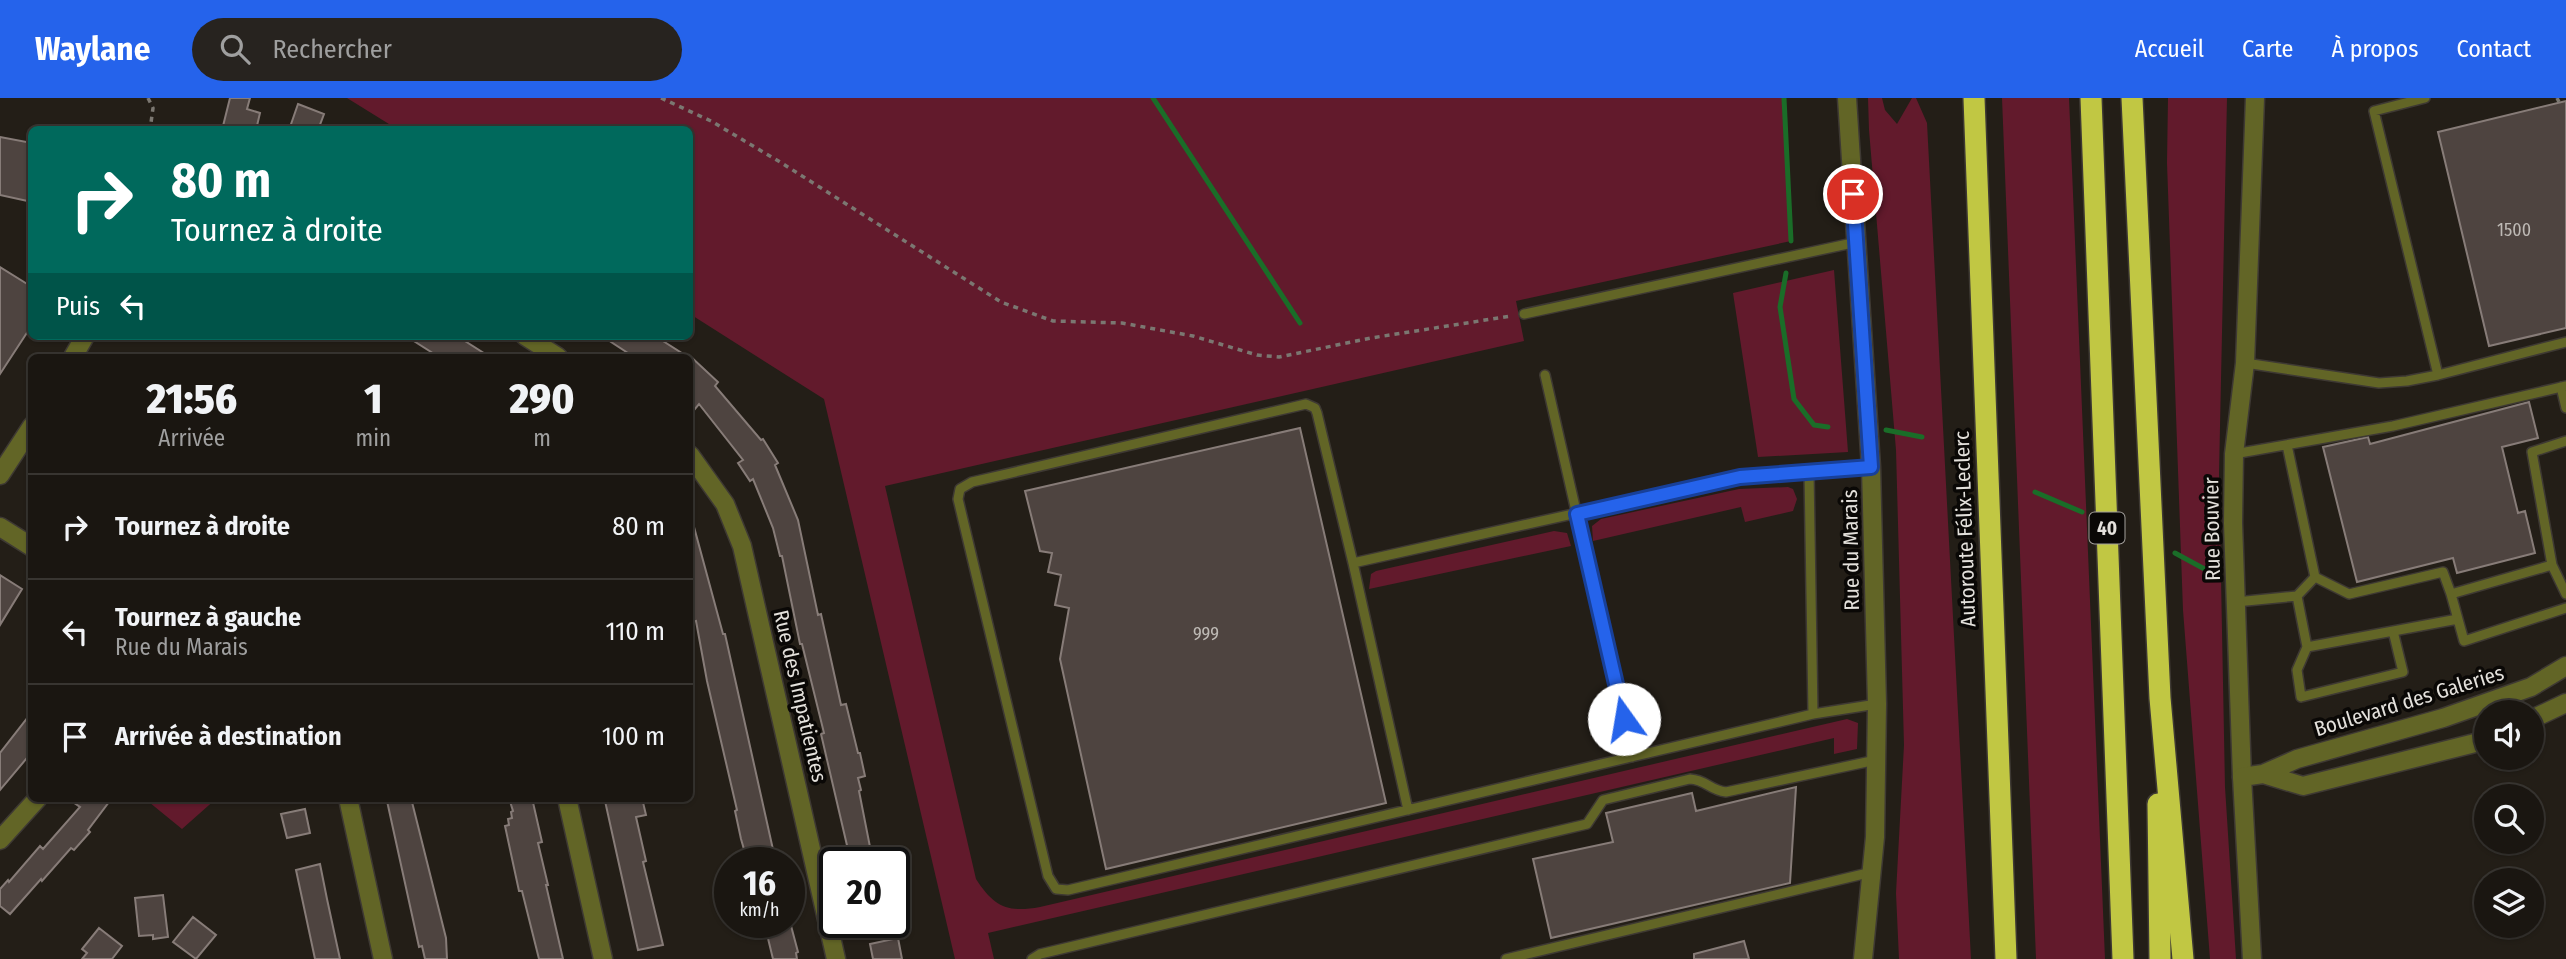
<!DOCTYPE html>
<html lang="fr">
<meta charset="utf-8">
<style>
:root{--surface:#1a1611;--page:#27231f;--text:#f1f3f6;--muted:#9f9f9f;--line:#383531;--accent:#2563eb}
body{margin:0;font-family:"Fira Sans Condensed",sans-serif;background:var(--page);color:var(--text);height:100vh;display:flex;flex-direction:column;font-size:26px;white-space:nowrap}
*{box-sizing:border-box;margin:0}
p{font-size:23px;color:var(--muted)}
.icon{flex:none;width:38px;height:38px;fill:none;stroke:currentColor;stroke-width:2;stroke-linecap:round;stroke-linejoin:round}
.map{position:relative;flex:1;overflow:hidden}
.sheet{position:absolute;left:28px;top:256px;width:665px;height:448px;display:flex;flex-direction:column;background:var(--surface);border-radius:10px;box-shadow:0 2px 5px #0004,0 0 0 2px var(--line)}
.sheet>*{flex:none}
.top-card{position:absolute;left:28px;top:28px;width:665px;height:214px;border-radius:10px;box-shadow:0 2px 5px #0004,0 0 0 2px var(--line);background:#00695c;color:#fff;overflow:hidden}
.tools{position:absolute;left:2474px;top:602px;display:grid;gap:14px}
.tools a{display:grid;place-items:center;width:70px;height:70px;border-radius:50%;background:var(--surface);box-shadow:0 2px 5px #0004,0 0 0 2px var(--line);font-size:35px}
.speed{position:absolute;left:714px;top:749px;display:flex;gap:14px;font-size:35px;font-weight:700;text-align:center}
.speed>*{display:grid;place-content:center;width:91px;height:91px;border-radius:50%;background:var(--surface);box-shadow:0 2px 5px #0004,0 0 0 2px var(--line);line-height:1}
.speed small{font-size:18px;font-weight:400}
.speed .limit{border:4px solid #111;border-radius:10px;background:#fff;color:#111}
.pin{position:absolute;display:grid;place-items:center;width:60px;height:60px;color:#fff;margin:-30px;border:4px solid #fff;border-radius:50%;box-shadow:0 2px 7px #0007}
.me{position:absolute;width:77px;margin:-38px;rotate:347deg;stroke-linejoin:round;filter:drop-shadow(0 0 5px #0008)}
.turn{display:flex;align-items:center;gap:24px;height:147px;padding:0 28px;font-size:32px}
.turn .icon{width:91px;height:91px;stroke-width:2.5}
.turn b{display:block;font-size:49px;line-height:60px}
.then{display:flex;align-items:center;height:66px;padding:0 28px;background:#0003;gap:14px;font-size:26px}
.eta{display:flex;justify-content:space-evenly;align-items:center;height:119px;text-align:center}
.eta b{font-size:42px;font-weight:800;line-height:49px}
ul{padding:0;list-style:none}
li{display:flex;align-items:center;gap:21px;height:105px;padding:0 28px;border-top:2px solid var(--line)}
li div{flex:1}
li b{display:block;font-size:26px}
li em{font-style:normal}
header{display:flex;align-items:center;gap:42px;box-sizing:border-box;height:98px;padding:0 35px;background:var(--accent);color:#fff}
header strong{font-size:33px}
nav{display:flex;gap:38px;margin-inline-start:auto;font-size:24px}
.search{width:490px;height:63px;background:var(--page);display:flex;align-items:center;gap:18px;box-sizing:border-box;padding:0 24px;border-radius:38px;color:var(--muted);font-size:26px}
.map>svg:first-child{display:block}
</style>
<header>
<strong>Waylane</strong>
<div class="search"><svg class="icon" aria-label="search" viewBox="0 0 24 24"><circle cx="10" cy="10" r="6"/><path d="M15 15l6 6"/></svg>Rechercher</div>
<nav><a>Accueil</a><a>Carte</a><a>À propos</a><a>Contact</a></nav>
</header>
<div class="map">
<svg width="2566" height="861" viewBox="0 0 2566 861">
<rect width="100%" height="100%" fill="#231e17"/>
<path fill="#621a2c" d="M347,0H1784L1791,143L1516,203L1524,243L885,388L976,781C994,809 1008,815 1040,809L1847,621L1858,625L1857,651L1834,656V640L988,835L994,861H955L824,301L690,216V32L397,31Z
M1868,0H1882L1885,12L1897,26L1912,0H1916L1927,25L1971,861H1899L1896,795L1904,647L1896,352L1869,32Z
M2002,0H2069L2105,861H2036Z
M2168,0H2227L2219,376L2225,689L2236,861H2210L2183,512L2167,65Z
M1834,172L1848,354L1758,359L1733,195Z
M1788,389L1793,391L1797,401L1793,413L1745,424L1741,409L1593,443L1592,428L1601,421L1739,391Z
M1554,433L1567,435L1571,448L1369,491L1371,476L1376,473Z
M144,700H217L182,731Z"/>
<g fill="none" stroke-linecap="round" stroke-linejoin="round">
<path stroke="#1a6d28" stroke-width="5" d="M1153,0L1300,225
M1784,0L1791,143
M1786,175L1780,209L1794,301L1814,327L1828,329
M1886,332L1922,339
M2035,394L2082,414
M2175,455L2210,474"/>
</g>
<path fill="#4e4440" stroke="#877c78" stroke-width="2" d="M230,0H250L247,11L260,15L256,32H222Z
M2566,3V230L2489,248L2438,34Z
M298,6L324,16L318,32H289Z
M0,39L32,45V104L0,97Z
M0,169L32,189V227L0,276Z
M406,238H457L490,259H439Z
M602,238H655L688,259H634Z
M690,258L718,284L715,288L761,342L763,341L778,365L775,367L798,422L818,517L821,516L841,607L846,606L858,655H860L865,678L858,680L861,692L859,693L870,749L887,748L890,765H838L837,758L849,756L821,636L824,635L802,546H800L782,458H780L773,430L753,381L750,383L738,365L743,362L699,306L690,317Z
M2529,304L2538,340L2502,349L2518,415L2525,413L2535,455L2457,475L2453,460L2357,484L2323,349L2368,339L2370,346Z
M1300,330L1386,705L1106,771L1060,561L1069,510L1055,507L1061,477L1048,474L1052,455L1040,453L1025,393Z
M690,427L694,429L723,536H725L776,765H748L741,741L735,713L737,712L707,583L696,523L690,524Z
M0,477L22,491L0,527Z
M32,614V654L0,692V655Z
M1796,689L1790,785L1551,840L1533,761L1613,744L1606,715L1692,695L1696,713Z
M67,700H112L88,732L90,734L74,752L71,750L42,783L41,781L10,816L0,808V791L8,782L9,784L40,748L43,751L80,709Z
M402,700H411L446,840L447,861H425L422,848L419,849L387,703Z
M509,700H532L542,744L538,745L548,787H546L563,861H539L522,793H519L505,728L509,727L508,721L512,720L511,714L513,713Z
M617,700H642L646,717L636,719L646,763L643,764L663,847L638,852L605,703Z
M305,711L310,735L287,740L281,716Z
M320,766L327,801L340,861H315L296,772Z
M163,797L168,839L153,841V837L139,838L135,800Z
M193,819L216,837L196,861L173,844Z
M764,824H790L798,854L796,855L797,861H773Z
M99,830L122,848L112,861H82L87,855L82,851Z
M898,840L902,861H873L870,846Z
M1744,843L1749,861H1694V856Z"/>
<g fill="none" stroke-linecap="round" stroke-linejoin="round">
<defs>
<path id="service" d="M1524,216L1857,144
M2245,265L2379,285L2407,283L2438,277L2374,13L2425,0
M1545,277L1632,659
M2438,277L2566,244
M2561,289L2566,310
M2287,347L2315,479L2349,496L2443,474L2451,496L2552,467L2532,354L2566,343
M2234,356L2393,328L2566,288
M1809,374L1813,616
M1353,465L1317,315L1315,310L1306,306L972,384L960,391L958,401L1048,778L1056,791L1068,792L1813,616L1877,606
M2552,467L2566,496
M2451,496L2464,543L2566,510
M2297,498L2315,479
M2236,504L2297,498L2307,549L2458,521
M2307,549L2297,572L2301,599L2403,574L2393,533
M1408,712L1353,465L1739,379L1871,369
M1032,861L1040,856L1587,726L1603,702L1690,681C1707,682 1709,692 1726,694L1876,662
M1506,861L1872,774"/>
<path id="minor" d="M525,238L558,259
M73,259L85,238
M690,357L725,406L742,448L836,861
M0,377L32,328
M0,429L32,449
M2242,679L2233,425L2234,356L2245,265L2255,0
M348,700L383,861
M567,700L603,861
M0,742L38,700"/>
<path id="tertiary" d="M1847,0L1871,369L1877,606L1875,739L1863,861
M2532,621L2566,605
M2263,676L2303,688L2487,642
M2252,861L2242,679L2263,676L2297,661L2443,620L2531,589L2566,568"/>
<path id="motorway" d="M1974,0L2006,861
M2091,0L2123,861
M2132,0L2160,600L2183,861
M2158,706L2160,861"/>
</defs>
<use href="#service" stroke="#3e3933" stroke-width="12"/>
<use href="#minor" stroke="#3e3933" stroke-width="21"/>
<use href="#tertiary" stroke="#3e3933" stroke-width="21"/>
<use href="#motorway" stroke="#3e3933" stroke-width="24"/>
<path stroke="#7b7771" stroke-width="3.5" stroke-dasharray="5 5" stroke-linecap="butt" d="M148,0L153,10L150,32
M661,0L711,23L780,64L1001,204L1053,223L1122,225L1193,238L1257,257L1279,259L1371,240L1511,218
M2557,0L2559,4"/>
<use href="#service" stroke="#626526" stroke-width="9"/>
<use href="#minor" stroke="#626526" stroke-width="18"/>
<use href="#tertiary" stroke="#626526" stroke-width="18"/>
<use href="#motorway" stroke="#c1c743" stroke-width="21"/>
</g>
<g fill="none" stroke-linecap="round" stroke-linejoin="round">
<defs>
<path id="route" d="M1624,621L1577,416L1740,379L1871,369L1853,96"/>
</defs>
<use href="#route" stroke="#184099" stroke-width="18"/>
<use href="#route" stroke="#2563eb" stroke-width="12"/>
</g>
<g text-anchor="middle" stroke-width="7" stroke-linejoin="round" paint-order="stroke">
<g font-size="18" fill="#bebab5">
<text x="2514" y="138">1500</text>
<text x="1206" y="542">999</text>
</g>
<rect fill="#0a0806" stroke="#a3a09c" stroke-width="2" x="2089.5" y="414.5" width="35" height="31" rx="5"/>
<g font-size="19" font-weight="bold" fill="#e4e1dc">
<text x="2107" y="437">40</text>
</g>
<g font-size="21" fill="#e4e1dc" stroke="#0a0806">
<text transform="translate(1965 431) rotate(-92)" y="7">Autoroute Félix-Leclerc</text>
<text transform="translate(2212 431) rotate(-91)" y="7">Rue Bouvier</text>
<text transform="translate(1851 452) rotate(-91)" y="7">Rue du Marais</text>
<text transform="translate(800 598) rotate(77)" y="7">Rue des Impatientes</text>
<text transform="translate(2409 603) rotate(-17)" y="7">Boulevard des Galeries</text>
</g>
</g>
</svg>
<div class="tools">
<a><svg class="icon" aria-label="sound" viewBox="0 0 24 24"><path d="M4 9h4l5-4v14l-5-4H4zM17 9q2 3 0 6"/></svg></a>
<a><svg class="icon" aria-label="search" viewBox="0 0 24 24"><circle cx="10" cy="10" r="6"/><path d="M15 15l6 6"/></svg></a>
<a><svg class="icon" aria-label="layers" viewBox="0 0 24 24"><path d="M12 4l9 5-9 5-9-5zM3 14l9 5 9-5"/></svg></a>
</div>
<div class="speed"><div>16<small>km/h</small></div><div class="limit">20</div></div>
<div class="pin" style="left:1853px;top:96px;background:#d93025"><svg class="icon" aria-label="arrive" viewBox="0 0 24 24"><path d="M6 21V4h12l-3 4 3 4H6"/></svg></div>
<svg class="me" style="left:1624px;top:621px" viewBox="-20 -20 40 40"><circle r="19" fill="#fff"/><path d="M0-13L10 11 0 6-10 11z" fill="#2563eb"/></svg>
<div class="top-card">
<div class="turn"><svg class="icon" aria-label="right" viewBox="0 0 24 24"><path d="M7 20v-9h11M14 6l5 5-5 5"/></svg><div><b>80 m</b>Tournez à droite</div></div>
<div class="then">Puis<svg class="icon" aria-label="left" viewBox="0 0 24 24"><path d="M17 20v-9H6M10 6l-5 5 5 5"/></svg></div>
</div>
<section class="sheet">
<div class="eta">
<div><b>21:56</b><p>Arrivée</p></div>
<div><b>1</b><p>min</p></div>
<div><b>290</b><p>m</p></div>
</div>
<ul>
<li><svg class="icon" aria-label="right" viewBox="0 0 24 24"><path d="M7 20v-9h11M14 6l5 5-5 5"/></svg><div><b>Tournez à droite</b></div><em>80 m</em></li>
<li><svg class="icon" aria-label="left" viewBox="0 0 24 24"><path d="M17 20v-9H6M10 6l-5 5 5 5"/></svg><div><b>Tournez à gauche</b><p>Rue du Marais</p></div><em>110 m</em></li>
<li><svg class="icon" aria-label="arrive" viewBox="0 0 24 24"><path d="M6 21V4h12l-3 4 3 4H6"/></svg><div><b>Arrivée à destination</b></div><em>100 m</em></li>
</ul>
</section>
</div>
